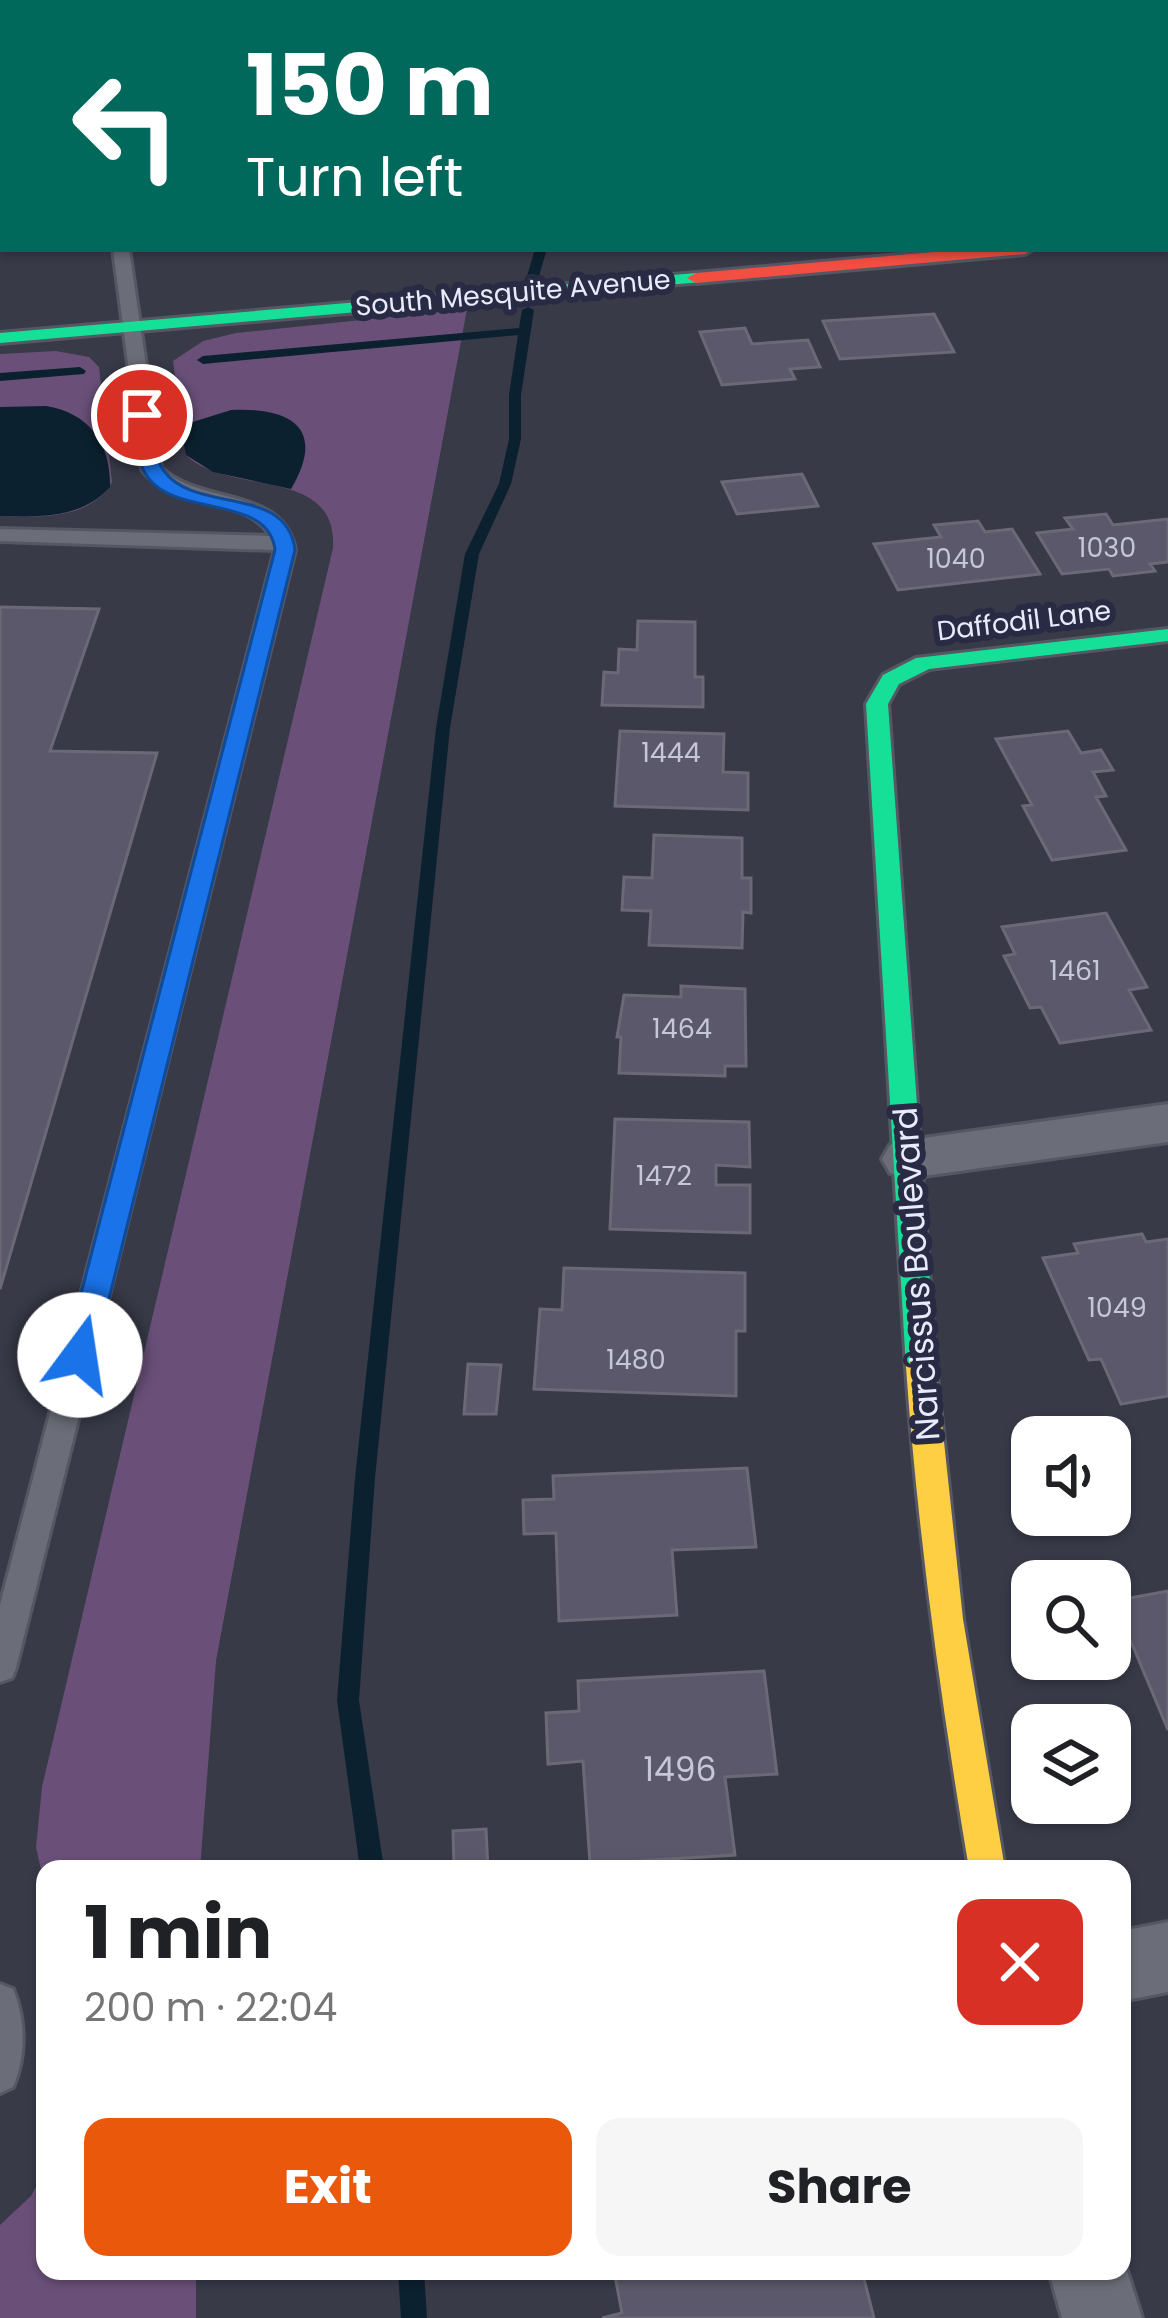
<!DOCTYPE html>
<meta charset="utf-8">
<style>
:root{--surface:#fff;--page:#f6f6f6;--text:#202124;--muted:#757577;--accent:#ea580c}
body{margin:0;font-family:Poppins,sans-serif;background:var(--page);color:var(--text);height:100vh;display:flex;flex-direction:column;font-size:45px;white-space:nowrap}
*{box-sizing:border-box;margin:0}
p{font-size:39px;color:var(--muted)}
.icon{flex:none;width:66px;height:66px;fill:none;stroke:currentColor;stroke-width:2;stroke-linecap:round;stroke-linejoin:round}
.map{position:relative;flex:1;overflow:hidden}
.side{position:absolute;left:36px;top:1860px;width:1095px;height:420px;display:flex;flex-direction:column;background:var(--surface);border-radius:24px;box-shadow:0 3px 9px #0004}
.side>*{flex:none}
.guide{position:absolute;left:0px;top:0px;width:1170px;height:252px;box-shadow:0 3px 9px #0004;background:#00695c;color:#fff;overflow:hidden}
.buttons{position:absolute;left:1011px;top:1416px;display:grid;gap:24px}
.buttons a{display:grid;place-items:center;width:120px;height:120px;border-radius:24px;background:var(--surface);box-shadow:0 3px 9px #0004;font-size:60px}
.pin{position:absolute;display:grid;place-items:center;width:102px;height:102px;color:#fff;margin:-51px;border:6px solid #fff;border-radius:50%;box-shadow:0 3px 12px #0007}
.me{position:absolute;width:132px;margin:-66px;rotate:14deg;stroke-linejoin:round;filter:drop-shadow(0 0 9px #0008)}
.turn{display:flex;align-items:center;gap:42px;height:252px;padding:0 48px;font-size:54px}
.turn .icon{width:156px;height:156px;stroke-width:2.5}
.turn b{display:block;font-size:84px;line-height:102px}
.round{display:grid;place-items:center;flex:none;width:126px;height:126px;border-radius:24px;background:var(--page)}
.summary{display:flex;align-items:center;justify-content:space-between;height:204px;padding:0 48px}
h1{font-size:72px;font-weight:700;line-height:90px}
.cta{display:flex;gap:24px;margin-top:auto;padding:24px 48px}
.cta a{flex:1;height:138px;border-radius:24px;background:var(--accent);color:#fff;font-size:48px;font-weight:700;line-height:138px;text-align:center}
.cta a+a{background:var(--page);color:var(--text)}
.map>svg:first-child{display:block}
</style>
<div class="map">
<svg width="1168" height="2318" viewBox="0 0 1168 2318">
<rect width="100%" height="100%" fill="#383a48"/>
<path fill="#6a5079" d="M467,309L216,1661L200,1869H45V1888L36,1847L42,1787L333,548C338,465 228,497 186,455L173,361L203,341L236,333Z
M56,351L89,357L99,367L112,482C89,521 39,517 0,516V354Z
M45,2170V2271H196V2318H0V2225L31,2196Z"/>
<path fill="#0c212f" d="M46,406C89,413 111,443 110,487C81,519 40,517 0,516V407Z
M231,410C291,407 327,428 291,489L213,472L186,455L180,426Z"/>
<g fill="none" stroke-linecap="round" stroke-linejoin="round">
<path fill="#0c212f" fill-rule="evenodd" d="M843,0H853L852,3H842Z
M535,249H547L539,276L533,279L527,276Z
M528,307L534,310L521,395V439L511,484L479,554L450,728L375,1478L359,1700L384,1869H360L337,1700L355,1478L436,728L465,554L499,484L509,439V395L518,335L203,364L197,360L203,356L519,328L522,310Z
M80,367L86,371L84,374L0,381V373Z
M398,2271H424L427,2318H401Z"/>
</g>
<path fill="#5b586b" stroke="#6a6975" stroke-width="3" d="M0,0H580L3,3V89Z
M934,314L954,352L840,359L823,321Z
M745,328L752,344L808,340L820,367L790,369L795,379L722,385L700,332Z
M802,474L818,506L737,514L722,482Z
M1106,514L1113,525L1168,519V562L1150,564L1155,571L1113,576L1109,569L1062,574L1037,533L1073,529L1065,518Z
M978,521L985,532L1012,529L1040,574L898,590L874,544L941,537L934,525Z
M0,607L99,609L50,751L157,753L0,1289Z
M638,621L695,622V677H703V707L602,705L604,672L618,673L619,649L637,650Z
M620,731L724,734L723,772L748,773V810L615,806Z
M1068,731L1081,753L1101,750L1113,770L1093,772L1106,796L1096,797L1126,850L1052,860L1023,806L1032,805L996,739Z
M654,835L742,838V878H751V913L743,912L742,948L649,945L651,911L622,910L624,877L652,878Z
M1106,913L1147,987L1129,990L1151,1030L1060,1043L1041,1007L1030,1008L1004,956L1015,954L1002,927Z
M681,986L745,989L746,1066H725V1076L619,1073L621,1037H617L624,995L681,997Z
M615,1119L749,1122L750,1167L716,1165V1185H750V1233L610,1229Z
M1142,1234L1146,1242L1168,1239V1396L1121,1404L1101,1359L1089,1360L1043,1258L1078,1253L1074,1244Z
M564,1268L745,1273V1331H736V1396L534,1389L540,1309L562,1310Z
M468,1364L501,1365L496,1414H464Z
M747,1468L756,1547L672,1550L677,1615L559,1621L556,1533L524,1534L523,1500L554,1499L553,1476Z
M1168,1591V1730L1114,1601Z
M764,1671L777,1774L725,1777L735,1855L590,1864L583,1761L548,1764L546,1713L579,1711L578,1681Z
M486,1829L488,1869H454L453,1831Z
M614,2271H862L874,2318H602L622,2313Z"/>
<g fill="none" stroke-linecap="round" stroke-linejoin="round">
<defs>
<path id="lane" d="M617,0H631L616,3Z
M0,132L3,133V143L0,142Z
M113,249H129L161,468C201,506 283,486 295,550L16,1668L12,1678L0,1682V1605L275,550L0,541V529L271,536C245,494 178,512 142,470Z
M0,1984L13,1989C26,2020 26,2057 13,2087L0,2093Z"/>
<path id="street" d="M1167,228H1168V248H1167Z
M1168,1104V1142L909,1178L890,1173L882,1159L890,1145L909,1140Z
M1168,1922V1992L1122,2001V1931Z
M1122,2255L1142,2318H1062L1049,2271H1122Z"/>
<path id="fast" d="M696,273L702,274V282L0,343V333Z
M1168,629V641L929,669L899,684L888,704L936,1367L931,1375H911L906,1367L866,704L883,675L916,658Z"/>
<path id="slow" d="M921,1356L931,1359L936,1367L963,1619L1005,1869H969C941,1702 918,1536 906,1367L911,1359Z"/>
<path id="jam" d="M968,249H1033L1025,254L696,283L687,278L696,273Z"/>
</defs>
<use href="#lane" stroke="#555763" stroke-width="6"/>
<use href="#street" stroke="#555763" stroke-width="6"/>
<use href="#fast" stroke="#555763" stroke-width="6"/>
<use href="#slow" stroke="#555763" stroke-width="6"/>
<use href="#jam" stroke="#555763" stroke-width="6"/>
<use href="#lane" fill="#6b6d78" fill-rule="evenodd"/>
<use href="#street" fill="#6b6d78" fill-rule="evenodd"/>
<use href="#fast" fill="#16e098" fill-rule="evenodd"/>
<use href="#slow" fill="#ffcf43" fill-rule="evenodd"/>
<use href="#jam" fill="#f24e42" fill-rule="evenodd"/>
</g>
<path fill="#1a73e8" stroke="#114b97" stroke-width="3" d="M142,409L151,415C153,432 153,456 164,471C195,514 287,484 295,550L95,1355L90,1363H69L65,1355L275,550C269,495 179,517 149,479C135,461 135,436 132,415Z"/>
<g text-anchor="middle" stroke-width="12" stroke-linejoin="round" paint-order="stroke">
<g font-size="27" fill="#e8ebfb" stroke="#282b43">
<text transform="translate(513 293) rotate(-5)" y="9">South Mesquite Avenue</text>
<text transform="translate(1024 621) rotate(-7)" y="9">Daffodil Lane</text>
</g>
<g font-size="27" fill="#c5c6d7">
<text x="1107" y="557">1030</text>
<text x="956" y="568">1040</text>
<text x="671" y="762">1444</text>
<text x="1075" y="980">1461</text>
<text x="682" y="1038">1464</text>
<text x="664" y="1185">1472</text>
<text x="1117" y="1317">1049</text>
<text x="636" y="1369">1480</text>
</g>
<g font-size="33" fill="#e8ebfb" stroke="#282b43">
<text transform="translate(916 1274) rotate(-94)" y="12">Narcissus Boulevard</text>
</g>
<g font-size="33" fill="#c5c6d7">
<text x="680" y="1781">1496</text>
</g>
</g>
</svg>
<div class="buttons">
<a><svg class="icon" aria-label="sound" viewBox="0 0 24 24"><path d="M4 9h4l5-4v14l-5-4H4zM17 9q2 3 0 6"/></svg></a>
<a><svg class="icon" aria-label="search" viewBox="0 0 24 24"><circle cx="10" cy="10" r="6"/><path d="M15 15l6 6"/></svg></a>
<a><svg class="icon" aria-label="layers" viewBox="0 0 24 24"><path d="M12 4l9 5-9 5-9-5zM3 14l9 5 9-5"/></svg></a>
</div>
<div class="pin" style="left:142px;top:415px;background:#d93025"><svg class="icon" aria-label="arrive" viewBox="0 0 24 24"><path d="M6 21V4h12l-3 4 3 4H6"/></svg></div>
<svg class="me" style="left:80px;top:1355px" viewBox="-20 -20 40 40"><circle r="19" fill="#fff"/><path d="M0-13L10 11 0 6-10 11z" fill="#1a73e8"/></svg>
<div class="guide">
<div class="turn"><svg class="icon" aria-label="left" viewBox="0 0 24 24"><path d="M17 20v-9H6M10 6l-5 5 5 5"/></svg><div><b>150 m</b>Turn left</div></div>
</div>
<section class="side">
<div class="summary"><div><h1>1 min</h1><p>200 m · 22:04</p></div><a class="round" style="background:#d93025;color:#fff"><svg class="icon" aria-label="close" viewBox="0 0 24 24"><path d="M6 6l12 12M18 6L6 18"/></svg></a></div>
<div class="cta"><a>Exit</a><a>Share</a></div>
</section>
</div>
